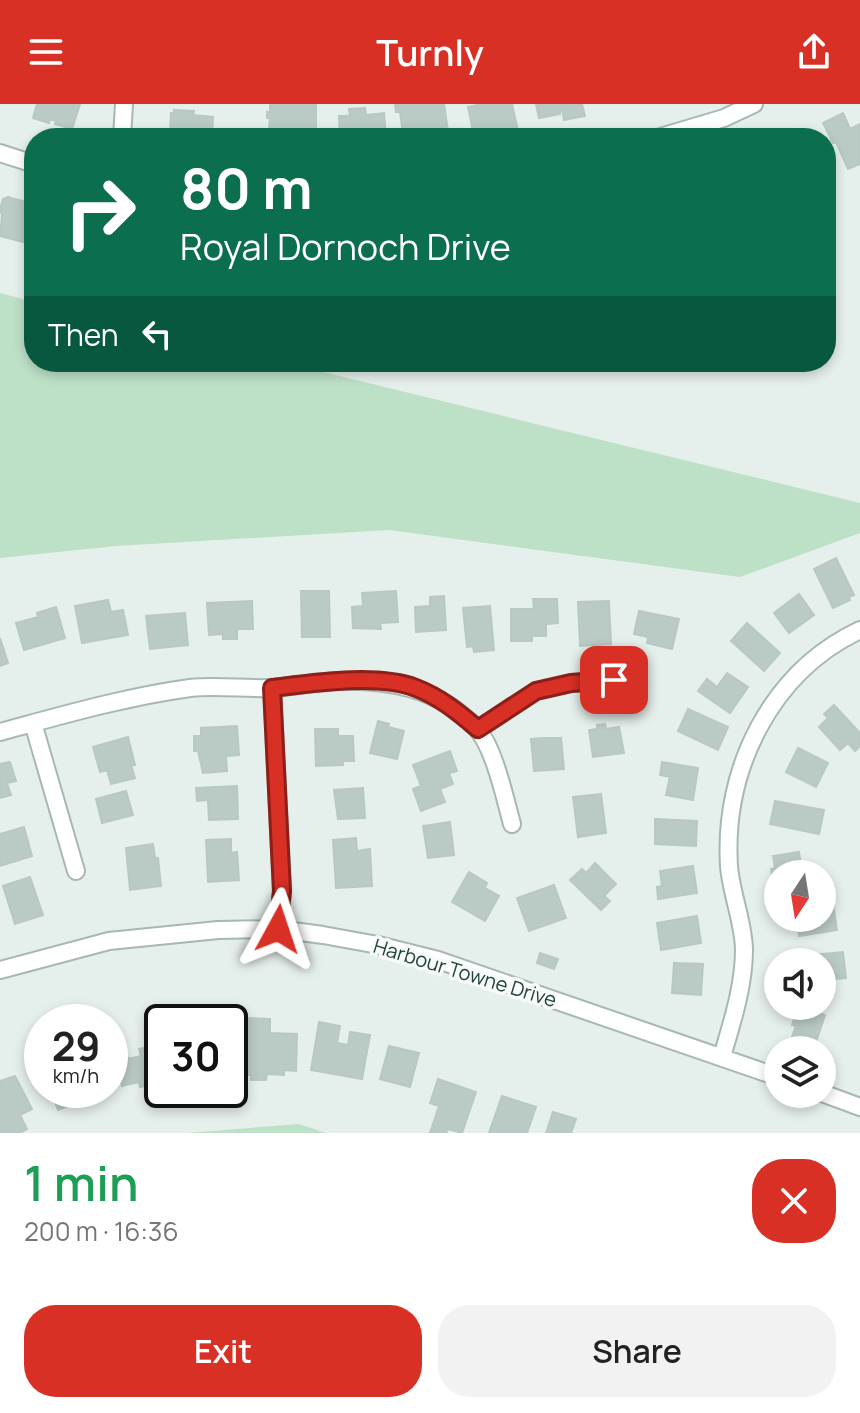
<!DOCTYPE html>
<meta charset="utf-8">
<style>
:root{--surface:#fff;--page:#f2f2f2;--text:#222;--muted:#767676;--accent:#d93025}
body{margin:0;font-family:Manrope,sans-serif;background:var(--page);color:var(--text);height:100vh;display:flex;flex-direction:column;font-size:30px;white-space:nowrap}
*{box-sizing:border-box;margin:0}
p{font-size:26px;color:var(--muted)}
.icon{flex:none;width:44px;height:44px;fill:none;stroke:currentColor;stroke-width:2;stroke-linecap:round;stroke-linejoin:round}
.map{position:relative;height:1029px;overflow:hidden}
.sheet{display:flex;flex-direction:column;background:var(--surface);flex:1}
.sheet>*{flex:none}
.guide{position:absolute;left:24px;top:24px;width:812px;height:244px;border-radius:32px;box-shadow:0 4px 12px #0003;background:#0b6e4f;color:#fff;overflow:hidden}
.needle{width:52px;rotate:192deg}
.tools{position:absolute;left:764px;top:756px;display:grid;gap:16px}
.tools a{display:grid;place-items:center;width:72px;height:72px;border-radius:50%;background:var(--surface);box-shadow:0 4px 12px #0003;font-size:40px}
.speed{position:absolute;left:24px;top:900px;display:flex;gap:16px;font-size:40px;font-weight:700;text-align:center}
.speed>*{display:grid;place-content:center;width:104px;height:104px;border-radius:50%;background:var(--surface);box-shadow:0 4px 12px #0003;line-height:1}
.speed small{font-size:20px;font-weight:400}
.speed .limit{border:4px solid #111;border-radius:12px;background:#fff;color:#111}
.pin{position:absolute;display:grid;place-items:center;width:68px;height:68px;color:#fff;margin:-34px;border-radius:16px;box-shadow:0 4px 12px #0006}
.me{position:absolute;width:88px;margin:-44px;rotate:5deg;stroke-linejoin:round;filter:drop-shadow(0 0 6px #0008)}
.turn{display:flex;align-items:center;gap:28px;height:168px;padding:0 24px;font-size:36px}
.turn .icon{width:104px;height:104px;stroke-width:2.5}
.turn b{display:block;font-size:56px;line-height:68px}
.then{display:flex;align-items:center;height:76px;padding:0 24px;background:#0003;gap:16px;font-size:30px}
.round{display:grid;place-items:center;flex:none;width:84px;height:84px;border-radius:32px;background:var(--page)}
.head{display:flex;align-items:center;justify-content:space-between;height:136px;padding:0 24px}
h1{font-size:48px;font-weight:600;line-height:60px;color:#1e9e55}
.button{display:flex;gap:16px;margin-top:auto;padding:16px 24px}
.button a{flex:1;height:92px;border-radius:32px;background:var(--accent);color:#fff;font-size:32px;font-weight:600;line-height:92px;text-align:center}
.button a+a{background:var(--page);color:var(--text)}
header{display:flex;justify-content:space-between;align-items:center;height:104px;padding:0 24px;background:var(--accent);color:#fff;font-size:36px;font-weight:600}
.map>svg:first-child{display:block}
</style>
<header><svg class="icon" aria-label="menu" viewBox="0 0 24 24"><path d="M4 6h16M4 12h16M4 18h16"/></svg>Turnly<svg class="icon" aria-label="share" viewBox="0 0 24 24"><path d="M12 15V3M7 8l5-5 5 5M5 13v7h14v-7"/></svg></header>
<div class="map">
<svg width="860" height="1029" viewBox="0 0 860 1029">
<rect width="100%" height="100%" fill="#e5efeb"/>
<path fill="#bde1c7" d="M0,189L34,198V258H282L860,399V429L740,473L389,426L116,442L0,454Z
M299,1020L326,1029H187Z"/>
<path fill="#bacac4" stroke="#b7c9c2" stroke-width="2" d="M37,0H80L72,25L55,20L56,17L50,15L49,19L33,14Z
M270,0H316V34H268L270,14H267V8H270Z
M395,0H444L449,34H416L415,28L403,30L400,8H396Z
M482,0H512L518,27L488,34L485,30L474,32L468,3Z
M536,0H582L585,12L564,16L562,5H560V10L539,14Z
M365,4L366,11L384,9L386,34H340L339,12H350L349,5Z
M174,6L194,7L193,11L213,13L212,34H166L167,29H170L171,9H174Z
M843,9L850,25L860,20V60L848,65L836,38L833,39L823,19Z
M8,93L26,98L27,95L34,97V141L0,132L2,111L0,105L3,95Z
M836,454L854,491L849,493L850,496L833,504L814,465Z
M301,487H329L330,533H302Z
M396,487L398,518L380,519L381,525L353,524L352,503L363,502L362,489Z
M799,490L814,511L789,529L774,509Z
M444,492L446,526L416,528L415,503L430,502V493Z
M533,495H557L558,519L546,520V532H532V537H511V505H534Z
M108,496L111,508L123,506L128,531L82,539L75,502Z
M252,497L253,525H237V535H223V530L209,531L207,499Z
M609,497L611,540L580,542L578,498Z
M490,502L494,546L474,548L473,542L467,543L463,504Z
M56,503L65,534L24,546L16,519L38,513L37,509Z
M639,507L679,515L672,545L647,539L648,533L634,530Z
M185,509L188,541L150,545L146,512Z
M747,519L780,549L764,567L731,537Z
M0,534L8,559L0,562Z
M727,569L748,583L730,609L698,587L707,575L717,583Z
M834,601L860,629V642L855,647L848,639L840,646L819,623L828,614L824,610Z
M688,605L728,623L718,646L678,627Z
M378,617L389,620L388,623L404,627L397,655L370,649Z
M605,620L606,625L619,623L624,649L593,653L589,626L597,625V621Z
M237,622L239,651L226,652L227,667L203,669L198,647H194V632H201V624Z
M338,625V632H353L354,657H343V661L316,662L315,625Z
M128,633L135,661H131L135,674L111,680L107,666L100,668L93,643Z
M543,634H561L564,665L534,667L531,635Z
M798,644L828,659L816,683L786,668Z
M450,647L457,667L449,669L453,680L440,685L445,698L421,707L413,685L421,682L413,661Z
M10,658L16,677L7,679L11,691L0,694V660Z
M662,658L698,664L693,696L666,691L670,673L660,671Z
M237,682L238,715L209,716L208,696L197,697L196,684Z
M363,684L365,714L338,715L334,686Z
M126,687L133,711L102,719L96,695Z
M601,690L606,729L578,733L573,693Z
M775,697L824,706L819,730L770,720Z
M655,715L697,717L696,742L655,740Z
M450,718L454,751L428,754L423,722Z
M24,723L32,752L0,762V730Z
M356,734L357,747L370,745L372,782L336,784L333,736Z
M231,735V749L237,748L239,776L208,778L206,736Z
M153,740L155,754H158L161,782L130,786L126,744Z
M799,748L802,770H778V784L776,771L772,772L771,765L775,764L773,752Z
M595,759L616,780L604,792L610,797L601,806L570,776L582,765L586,769Z
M693,762L697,789L658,795L657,783L662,782L660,767Z
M469,768L487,779L485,784L499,792L485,817L452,798Z
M30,773L43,811L15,820L3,782Z
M554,781L566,814L529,827L517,794Z
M822,796L823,801L833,800L837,826L799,832L797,818H793L792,814H822Z
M697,812L701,839L661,846L657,819Z
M843,848L846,874L822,876V858H790V853Z
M540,849L558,855L554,865L537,859Z
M674,859L703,860L701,891L672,889Z
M803,903L825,911L815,941L792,933L796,922L792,921L794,915H799Z
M247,914L270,915V929L297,930L296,967L284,966V971L267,970L266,976H251V971H244Z
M319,918L340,922L337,939L348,941L350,928L370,931L362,975L311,966Z
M123,933L128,955L141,952L139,945L153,942L161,978L140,983L139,978L122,982L118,965L110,967V936Z
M389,942L419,949L410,983L380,975Z
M42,961V986H98L100,990L58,1006L51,987L43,990L34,965Z
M15,972L32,1005L20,1011L27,1025L19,1029H0V977Z
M438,975L476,988L462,1029L448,1025L446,1029H430L439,1002L430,999Z
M502,992L536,1003L527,1029H489Z
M553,1008L576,1015L571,1029H546Z"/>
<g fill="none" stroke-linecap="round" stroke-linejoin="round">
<defs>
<path id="street" d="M122,34L124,0
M657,34L724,14L754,0
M0,49L34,60
M272,584L282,787L278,825
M33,619L76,767
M478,625L536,587L571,579L614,576
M0,628C63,611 125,593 190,584C216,581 244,585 270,584C292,583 314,578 336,577C388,575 439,584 476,624C494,642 505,695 512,720
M0,866L109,837L218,826L278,825L323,831L378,841L438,856L778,973
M722,953C732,918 744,882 744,846C744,820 731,789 729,762C723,665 771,568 860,526
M822,989L860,1003"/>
</defs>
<use href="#street" stroke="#a7b8b2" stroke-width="20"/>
<use href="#street" stroke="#fff" stroke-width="16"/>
</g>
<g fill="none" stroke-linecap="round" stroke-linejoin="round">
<defs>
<path id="route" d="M278,825L282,787L272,584C313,579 377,569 416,584C440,593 459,609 478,625L536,587L571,579L614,576"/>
</defs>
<use href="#route" stroke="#8d1f18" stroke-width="20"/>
<use href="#route" stroke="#d93025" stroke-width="14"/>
</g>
<g text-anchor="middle" stroke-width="7" stroke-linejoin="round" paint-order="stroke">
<g font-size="20" fill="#23423a" stroke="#f6fbf9">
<text transform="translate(465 869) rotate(17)" y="7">Harbour Towne Drive</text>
</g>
</g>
</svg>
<div class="tools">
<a><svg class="needle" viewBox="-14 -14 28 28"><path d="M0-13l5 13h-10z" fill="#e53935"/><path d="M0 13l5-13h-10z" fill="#767676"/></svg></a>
<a><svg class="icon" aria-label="sound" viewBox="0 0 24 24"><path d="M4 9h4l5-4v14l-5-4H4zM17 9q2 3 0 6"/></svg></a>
<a><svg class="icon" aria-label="layers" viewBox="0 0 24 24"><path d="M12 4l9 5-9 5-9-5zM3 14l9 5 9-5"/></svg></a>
</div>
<div class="speed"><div>29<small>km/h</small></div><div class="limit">30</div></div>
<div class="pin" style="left:614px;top:576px;background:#d93025"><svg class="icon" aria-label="arrive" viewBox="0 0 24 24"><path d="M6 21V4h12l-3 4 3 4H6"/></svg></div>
<svg class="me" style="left:278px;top:825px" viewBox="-20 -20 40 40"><path d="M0-17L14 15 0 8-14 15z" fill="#d93025" stroke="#fff" stroke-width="4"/></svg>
<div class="guide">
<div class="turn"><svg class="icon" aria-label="right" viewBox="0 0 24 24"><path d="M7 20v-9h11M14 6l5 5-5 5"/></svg><div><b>80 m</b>Royal Dornoch Drive</div></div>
<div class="then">Then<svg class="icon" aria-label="left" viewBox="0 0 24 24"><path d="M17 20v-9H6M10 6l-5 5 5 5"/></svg></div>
</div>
</div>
<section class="sheet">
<div class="head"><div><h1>1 min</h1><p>200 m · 16:36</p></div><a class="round" style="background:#d93025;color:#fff"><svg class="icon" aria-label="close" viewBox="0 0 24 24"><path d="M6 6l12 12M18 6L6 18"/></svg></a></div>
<div class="button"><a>Exit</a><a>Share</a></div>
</section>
